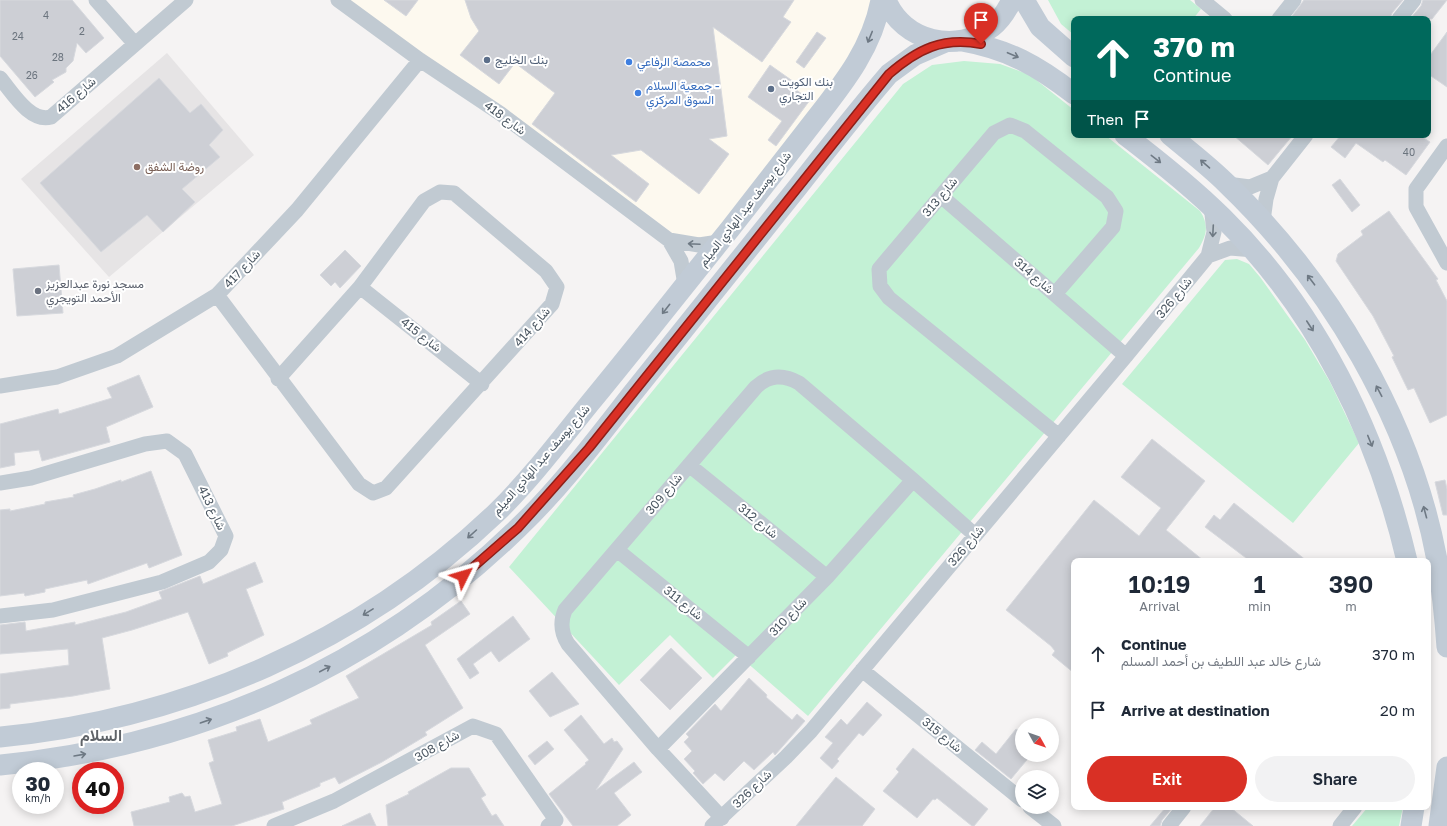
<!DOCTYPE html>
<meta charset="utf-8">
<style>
:root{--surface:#fff;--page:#f2f2f3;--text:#1f2937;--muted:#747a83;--accent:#d93025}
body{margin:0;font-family:"Golos Text",Vazirmatn,sans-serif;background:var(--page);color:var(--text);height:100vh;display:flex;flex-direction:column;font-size:15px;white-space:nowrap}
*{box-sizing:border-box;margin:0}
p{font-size:13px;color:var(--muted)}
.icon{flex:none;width:22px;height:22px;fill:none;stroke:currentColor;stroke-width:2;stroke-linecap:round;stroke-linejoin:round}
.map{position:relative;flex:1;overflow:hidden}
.details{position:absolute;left:1071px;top:558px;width:360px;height:252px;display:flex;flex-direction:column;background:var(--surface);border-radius:8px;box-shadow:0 2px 10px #0003}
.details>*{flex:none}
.banner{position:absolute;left:1071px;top:16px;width:360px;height:122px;border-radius:8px;box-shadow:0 2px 10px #0003;background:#00695c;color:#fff;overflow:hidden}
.needle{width:26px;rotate:130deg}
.fabs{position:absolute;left:1015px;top:718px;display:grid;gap:8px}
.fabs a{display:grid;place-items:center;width:44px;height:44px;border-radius:50%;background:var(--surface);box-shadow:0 2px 10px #0003;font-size:20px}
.speed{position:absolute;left:12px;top:762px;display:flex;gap:8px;font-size:20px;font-weight:700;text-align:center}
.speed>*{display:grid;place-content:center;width:52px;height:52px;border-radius:50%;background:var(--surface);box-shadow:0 2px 10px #0003;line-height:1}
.speed small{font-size:10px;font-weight:400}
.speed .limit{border:6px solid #d22;background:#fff;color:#111}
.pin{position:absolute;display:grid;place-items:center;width:34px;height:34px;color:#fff;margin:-41px -17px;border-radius:50% 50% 50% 0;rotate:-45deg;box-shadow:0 0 4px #0007}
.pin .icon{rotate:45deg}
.me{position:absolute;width:44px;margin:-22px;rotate:50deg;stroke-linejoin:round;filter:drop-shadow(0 0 3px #0008)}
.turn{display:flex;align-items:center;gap:14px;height:84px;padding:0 16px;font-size:18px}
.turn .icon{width:52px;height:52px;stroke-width:2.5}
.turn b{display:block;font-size:28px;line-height:34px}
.then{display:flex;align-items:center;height:38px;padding:0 16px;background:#0003;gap:8px;font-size:15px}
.eta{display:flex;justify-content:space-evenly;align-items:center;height:68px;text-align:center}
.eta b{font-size:24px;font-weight:600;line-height:28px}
.button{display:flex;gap:8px;margin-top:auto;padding:8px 16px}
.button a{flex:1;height:46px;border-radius:24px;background:var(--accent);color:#fff;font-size:16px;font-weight:600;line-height:46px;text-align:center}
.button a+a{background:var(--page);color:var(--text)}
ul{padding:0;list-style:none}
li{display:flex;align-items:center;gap:12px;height:56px;padding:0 16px}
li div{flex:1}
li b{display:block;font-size:15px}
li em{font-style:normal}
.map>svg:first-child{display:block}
</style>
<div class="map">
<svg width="1447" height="826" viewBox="0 0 1447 826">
<rect width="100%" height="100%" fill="#f5f3f3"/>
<path fill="#fdf9ef" d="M338,0H873L854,58L710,238L677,237L651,217Z"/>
<path fill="#e6e4e5" d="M167,53L254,155L109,277L21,179Z"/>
<path fill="#c3f1d5" d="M1048,0H1190L1201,9L1193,19H1074V35L1061,24Z
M964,61L1000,64L1030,75L1074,110V135H1105L1200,211C1209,225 1207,234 1199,248L808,716L737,654L713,678L670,635L619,685L509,567L903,84L932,65Z
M1237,259L1249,264L1260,277L1305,340L1330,382L1359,443L1293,523L1122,384L1225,260Z
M1368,807H1403L1399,826H1352Z"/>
<path fill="#cdcfd5" stroke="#d7d9de" d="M0,0H72L104,38L86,53L77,43L73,61L66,68V72L52,80L54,82L35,97L0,56Z
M384,0H418L406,16Z
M465,0H794L783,17L791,22L762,62L713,27L727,136L709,139L729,154L699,194L641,150L611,155L649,184L636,202L532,124L555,93L515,63L499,84L460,55L479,31L471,18Z
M1304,0H1403L1392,13L1390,19H1290Z
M1423,0H1447L1432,19H1410L1421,6Z
M817,32L826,38L804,68L796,62Z
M1447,32V87L1428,74V58Z
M770,65L794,82L791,86L810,100L776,146L768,140L782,121L748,97Z
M159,78L190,113L201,104L223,130L209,145L220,157L182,189L195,202L163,232L147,215L101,252L40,183Z
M1233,135H1293L1268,165Z
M1341,135H1419L1430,142L1406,175L1385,160L1383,162L1356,143L1345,158L1331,147Z
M1340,179L1360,205L1352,212L1332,185Z
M1389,211L1438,279L1436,280L1447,301V415L1430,423L1414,388L1408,390L1392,357L1394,356L1373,316L1336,261L1338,254L1363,235L1361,231Z
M345,250L361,266L340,288L335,282L331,286L320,275Z
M59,265L63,313L17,316L13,269Z
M139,375L153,407L106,427L110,442L42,461L39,450L14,453L15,465L0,468V424L58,409L59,414L112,398L107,388Z
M1152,439L1205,481L1166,530L1204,561H1074V673L1052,655L1055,651L1051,646L1006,610L1094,500L1139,536L1161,508L1121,477Z
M151,471L182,555L149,568L147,563L88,584L87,580L45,589V592L25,596L24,593L0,596V510L10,509V511L45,504V502L74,497L73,495L95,489L121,480V482Z
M1445,480L1447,489V515H1443L1435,482Z
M1234,503L1307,561H1250L1205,527L1214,515L1220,520Z
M255,562L263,582L246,589L264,635L227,653L228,656L209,664L188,612L132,630L102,638L110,689L73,696L10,704V708L0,709V674L69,665L68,649L0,654V625L25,622L26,631L75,622V625L126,612L162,599L159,592L200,576L203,584Z
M461,601L470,614L425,645L463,708L425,732L427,735L382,762L339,784L335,777L320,783V786L282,802L284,809L232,826H134L131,812L170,802L169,797L182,793L185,797L190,796L195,812L222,804L209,763L214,761L208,740L237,731L236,727L260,719L268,742L312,724L310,720L359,698L346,676L432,625L431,622Z
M513,616L530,639L499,662L491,651L473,664L479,673L470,679L457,659Z
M671,648L702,678L670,710L640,680Z
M552,672L579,704L550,717L529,691Z
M749,678L767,695L766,697L792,720L797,714L805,721L775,755L773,752L754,770L744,761L724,781L715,773L703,784L693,773L695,771L684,759L692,751L684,742L689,737L686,734L715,704L721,711Z
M867,702L882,715L863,736L859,733L837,759L839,761L832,769L820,758L833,743L825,737L841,719L847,725Z
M581,715L604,744L612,738L614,742L617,741L623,749L596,790L634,762L642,772L614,793L631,815L617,826H573L549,794L586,764L585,763L589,760L564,730Z
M1016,729L1022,733V755H1031L1011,779L975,750L982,742L996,754Z
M547,741L554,749L535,765L528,756Z
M913,748L988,809L974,826H972L937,798L935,800L933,799L917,818L883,791L899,772L896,769Z
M451,768H469L486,795L481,798L492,816L496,814L504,826H388L386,805L409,794L408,792Z
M836,777L875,809L862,826H796Z
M1166,807H1173L1162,820L1160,826H1150Z
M1215,807H1230L1253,826H1200Z
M370,813L376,826H342Z"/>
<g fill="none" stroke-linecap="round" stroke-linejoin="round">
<path stroke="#c1cad2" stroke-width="15" d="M96,0L135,44
M338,0L420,60L501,114L669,240L681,261L685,285
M1202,0L1225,19
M1279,19L1294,0
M1399,19L1414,0
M0,78C12,92 30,123 51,117L186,0
M1447,146L1416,189V207L1447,263
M1227,184L1250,187L1272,178
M941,196L1126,356
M1263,221L1266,199L1272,178L1306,135
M669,240L699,245L719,242
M1208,256L1230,248L1254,250
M360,287L482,384
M1055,294L1113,227L1116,211L1107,197L1025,131L1010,125L994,133L879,269L880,286L889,298L1059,436
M217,295L359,484L373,493L386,488L552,304L557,287L546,271L454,193L440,192L424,201L360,287L278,379
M0,386L57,377L117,356L217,295L297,210L420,60
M689,465L827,577
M0,483L31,478L145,444L167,441L185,454L226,536L221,550L209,562L162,582L53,610L0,616
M617,550L749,657
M862,670L1022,800
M658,749L827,577L913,480
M1030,807L1054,826
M722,818L658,749L568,644C561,633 560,622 565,610L756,387C769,375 783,374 799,383L913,480L975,535
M274,826L334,801L473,726L496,734L556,820L548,826
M712,826L786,757L811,731L1126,356L1208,256L1214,232L1212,214L1210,205
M1169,826L1184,807
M1340,826L1355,807"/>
<path stroke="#c1cbd6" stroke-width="21" d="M886,0C903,42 957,54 992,27C1001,20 1007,10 1012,0
M1024,0L1040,27L1074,57
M962,41C1008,49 1038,66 1074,94
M1125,135C1159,161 1192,187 1222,217C1317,310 1377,433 1407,561
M1170,135C1189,151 1209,166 1227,184C1330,283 1411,420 1437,560C1442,589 1445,618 1447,647
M0,737C185,719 361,642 496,513C530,480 560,440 590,403C637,346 683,287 730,229C755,197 779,166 804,134C836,92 871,54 881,0
M0,765C197,746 375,667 518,528C560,488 596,440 632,394C687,326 742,257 797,188C827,150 857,111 889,74L915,55L945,42
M1411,826L1414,807
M1439,826L1447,767"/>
</g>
<defs><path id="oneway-shaft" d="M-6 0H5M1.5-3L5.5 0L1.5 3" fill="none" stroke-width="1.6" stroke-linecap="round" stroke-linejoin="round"/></defs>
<g stroke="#6e7984">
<use href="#oneway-shaft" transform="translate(870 37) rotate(112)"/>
<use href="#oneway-shaft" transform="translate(1013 55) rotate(23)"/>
<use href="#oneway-shaft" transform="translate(1156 159) rotate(38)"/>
<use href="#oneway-shaft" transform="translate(1205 164) rotate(-139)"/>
<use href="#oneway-shaft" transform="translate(1311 280) rotate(-127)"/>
<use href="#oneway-shaft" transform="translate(666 309) rotate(128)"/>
<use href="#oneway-shaft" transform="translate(1310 326) rotate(57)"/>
<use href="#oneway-shaft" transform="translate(1379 391) rotate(-118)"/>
<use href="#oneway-shaft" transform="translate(1370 441) rotate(68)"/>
<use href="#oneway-shaft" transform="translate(1425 512) rotate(-105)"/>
<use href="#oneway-shaft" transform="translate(472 534) rotate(138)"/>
<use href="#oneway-shaft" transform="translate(368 612) rotate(148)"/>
<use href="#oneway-shaft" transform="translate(325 669) rotate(-28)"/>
<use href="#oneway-shaft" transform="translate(206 721) rotate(-19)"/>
<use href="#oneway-shaft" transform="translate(80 755) rotate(-10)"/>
</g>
<g stroke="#6e7983">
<use href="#oneway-shaft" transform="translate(1213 231) rotate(93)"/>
<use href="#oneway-shaft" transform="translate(694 244) rotate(-177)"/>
</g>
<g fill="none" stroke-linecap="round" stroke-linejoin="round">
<defs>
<path id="route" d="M463,576L518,528L589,448L889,74C918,49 942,37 981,44"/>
</defs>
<use href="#route" stroke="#8d1f18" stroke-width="10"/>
<use href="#route" stroke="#d93025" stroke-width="7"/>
</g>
<g fill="#5c6f8a" stroke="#fff" stroke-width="1.5">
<circle cx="487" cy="60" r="4"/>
<circle cx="771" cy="89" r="4"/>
</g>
<g fill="#3f7fe0" stroke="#fff" stroke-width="1.5">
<circle cx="629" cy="62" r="4"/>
<circle cx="638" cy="93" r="4"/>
</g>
<circle fill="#8d6e63" stroke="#fff" stroke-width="1.5" cx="137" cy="167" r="4"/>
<circle fill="#6b7280" stroke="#fff" stroke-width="1.5" cx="38" cy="291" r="4"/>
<g text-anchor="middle" stroke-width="4" stroke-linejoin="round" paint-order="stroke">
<g font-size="10" fill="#6b747e">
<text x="46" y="19">4</text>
<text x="82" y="35">2</text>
<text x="18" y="40">24</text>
<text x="58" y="61">28</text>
<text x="32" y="79">26</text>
<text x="1409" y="156">40</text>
</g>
<g font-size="12" fill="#4e5e75" stroke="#fff" text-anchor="start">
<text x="495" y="64">بنك الخليج</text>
<text x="779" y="86">بنك الكويت<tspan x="779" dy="14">التجاري</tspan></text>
</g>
<g font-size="12" fill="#366cbe" stroke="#fff" text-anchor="start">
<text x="637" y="66">محمصة الرفاعي</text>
<text x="646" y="90">جمعية السلام -<tspan x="646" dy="14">السوق المركزي</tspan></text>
</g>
<g font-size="12" fill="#4a5661" stroke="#fff">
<text transform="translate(76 95) rotate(-41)" y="4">شارع 416</text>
<text transform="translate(505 118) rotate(36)" y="4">شارع 418</text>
<text transform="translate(940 197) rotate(-50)" y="4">شارع 313</text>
<text transform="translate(745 209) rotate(-52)" y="4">شارع يوسف عبد الهادي الميلم</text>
<text transform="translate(242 269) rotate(-47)" y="4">شارع 417</text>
<text transform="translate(1034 276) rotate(41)" y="4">شارع 314</text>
<text transform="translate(1174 298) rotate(-51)" y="4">شارع 326</text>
<text transform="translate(532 327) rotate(-49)" y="4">شارع 414</text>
<text transform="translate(421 335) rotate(38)" y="4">شارع 415</text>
<text transform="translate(541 460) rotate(-49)" y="4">شارع يوسف عبد الهادي الميلم</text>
<text transform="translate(664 494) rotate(-50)" y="4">شارع 309</text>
<text transform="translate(212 508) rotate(64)" y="4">شارع 413</text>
<text transform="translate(758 521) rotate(39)" y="4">شارع 312</text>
<text transform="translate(966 546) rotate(-50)" y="4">شارع 326</text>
<text transform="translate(683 603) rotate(39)" y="4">شارع 311</text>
<text transform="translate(788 617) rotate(-46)" y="4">شارع 310</text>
<text transform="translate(942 735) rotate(39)" y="4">شارع 315</text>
<text transform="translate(437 746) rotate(-30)" y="4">شارع 308</text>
<text transform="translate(752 789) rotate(-44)" y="4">شارع 326</text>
</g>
<g font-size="12" fill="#785e54" stroke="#fff" text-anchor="start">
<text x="145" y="171">روضة الشفق</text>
</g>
<g font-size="12" fill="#5b616d" stroke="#fff" text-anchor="start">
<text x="46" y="288">مسجد نورة عبدالعزيز<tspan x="46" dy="14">الأحمد التويجري</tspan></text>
</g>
<g font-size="16" font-weight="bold" fill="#5f6368" stroke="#fff">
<text x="101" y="741">السلام</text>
</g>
</g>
</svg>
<div class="fabs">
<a><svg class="needle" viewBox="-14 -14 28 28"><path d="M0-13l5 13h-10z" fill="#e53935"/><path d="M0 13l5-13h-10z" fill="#747a83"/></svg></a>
<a><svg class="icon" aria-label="layers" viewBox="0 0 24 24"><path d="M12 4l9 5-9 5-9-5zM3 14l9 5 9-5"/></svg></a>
</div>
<div class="speed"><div>30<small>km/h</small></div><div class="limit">40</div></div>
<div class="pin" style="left:981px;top:44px;background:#d93025"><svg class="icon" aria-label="arrive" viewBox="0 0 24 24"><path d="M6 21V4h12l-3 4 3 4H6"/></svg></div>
<svg class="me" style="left:463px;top:576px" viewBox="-20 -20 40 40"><path d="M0-17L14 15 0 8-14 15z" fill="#d93025" stroke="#fff" stroke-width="4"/></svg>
<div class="banner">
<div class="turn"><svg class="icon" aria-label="ahead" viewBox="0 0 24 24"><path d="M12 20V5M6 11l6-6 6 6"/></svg><div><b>370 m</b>Continue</div></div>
<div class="then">Then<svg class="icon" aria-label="arrive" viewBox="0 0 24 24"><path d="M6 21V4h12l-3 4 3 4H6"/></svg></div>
</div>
<section class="details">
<div class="eta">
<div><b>10:19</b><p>Arrival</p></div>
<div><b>1</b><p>min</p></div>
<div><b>390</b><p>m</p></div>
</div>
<ul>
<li><svg class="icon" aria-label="ahead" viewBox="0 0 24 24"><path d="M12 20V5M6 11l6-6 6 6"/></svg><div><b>Continue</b><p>شارع خالد عبد اللطيف بن أحمد المسلم</p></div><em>370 m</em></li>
<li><svg class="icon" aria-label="arrive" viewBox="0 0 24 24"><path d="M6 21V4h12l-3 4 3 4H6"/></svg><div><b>Arrive at destination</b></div><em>20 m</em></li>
</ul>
<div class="button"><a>Exit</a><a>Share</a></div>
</section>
</div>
